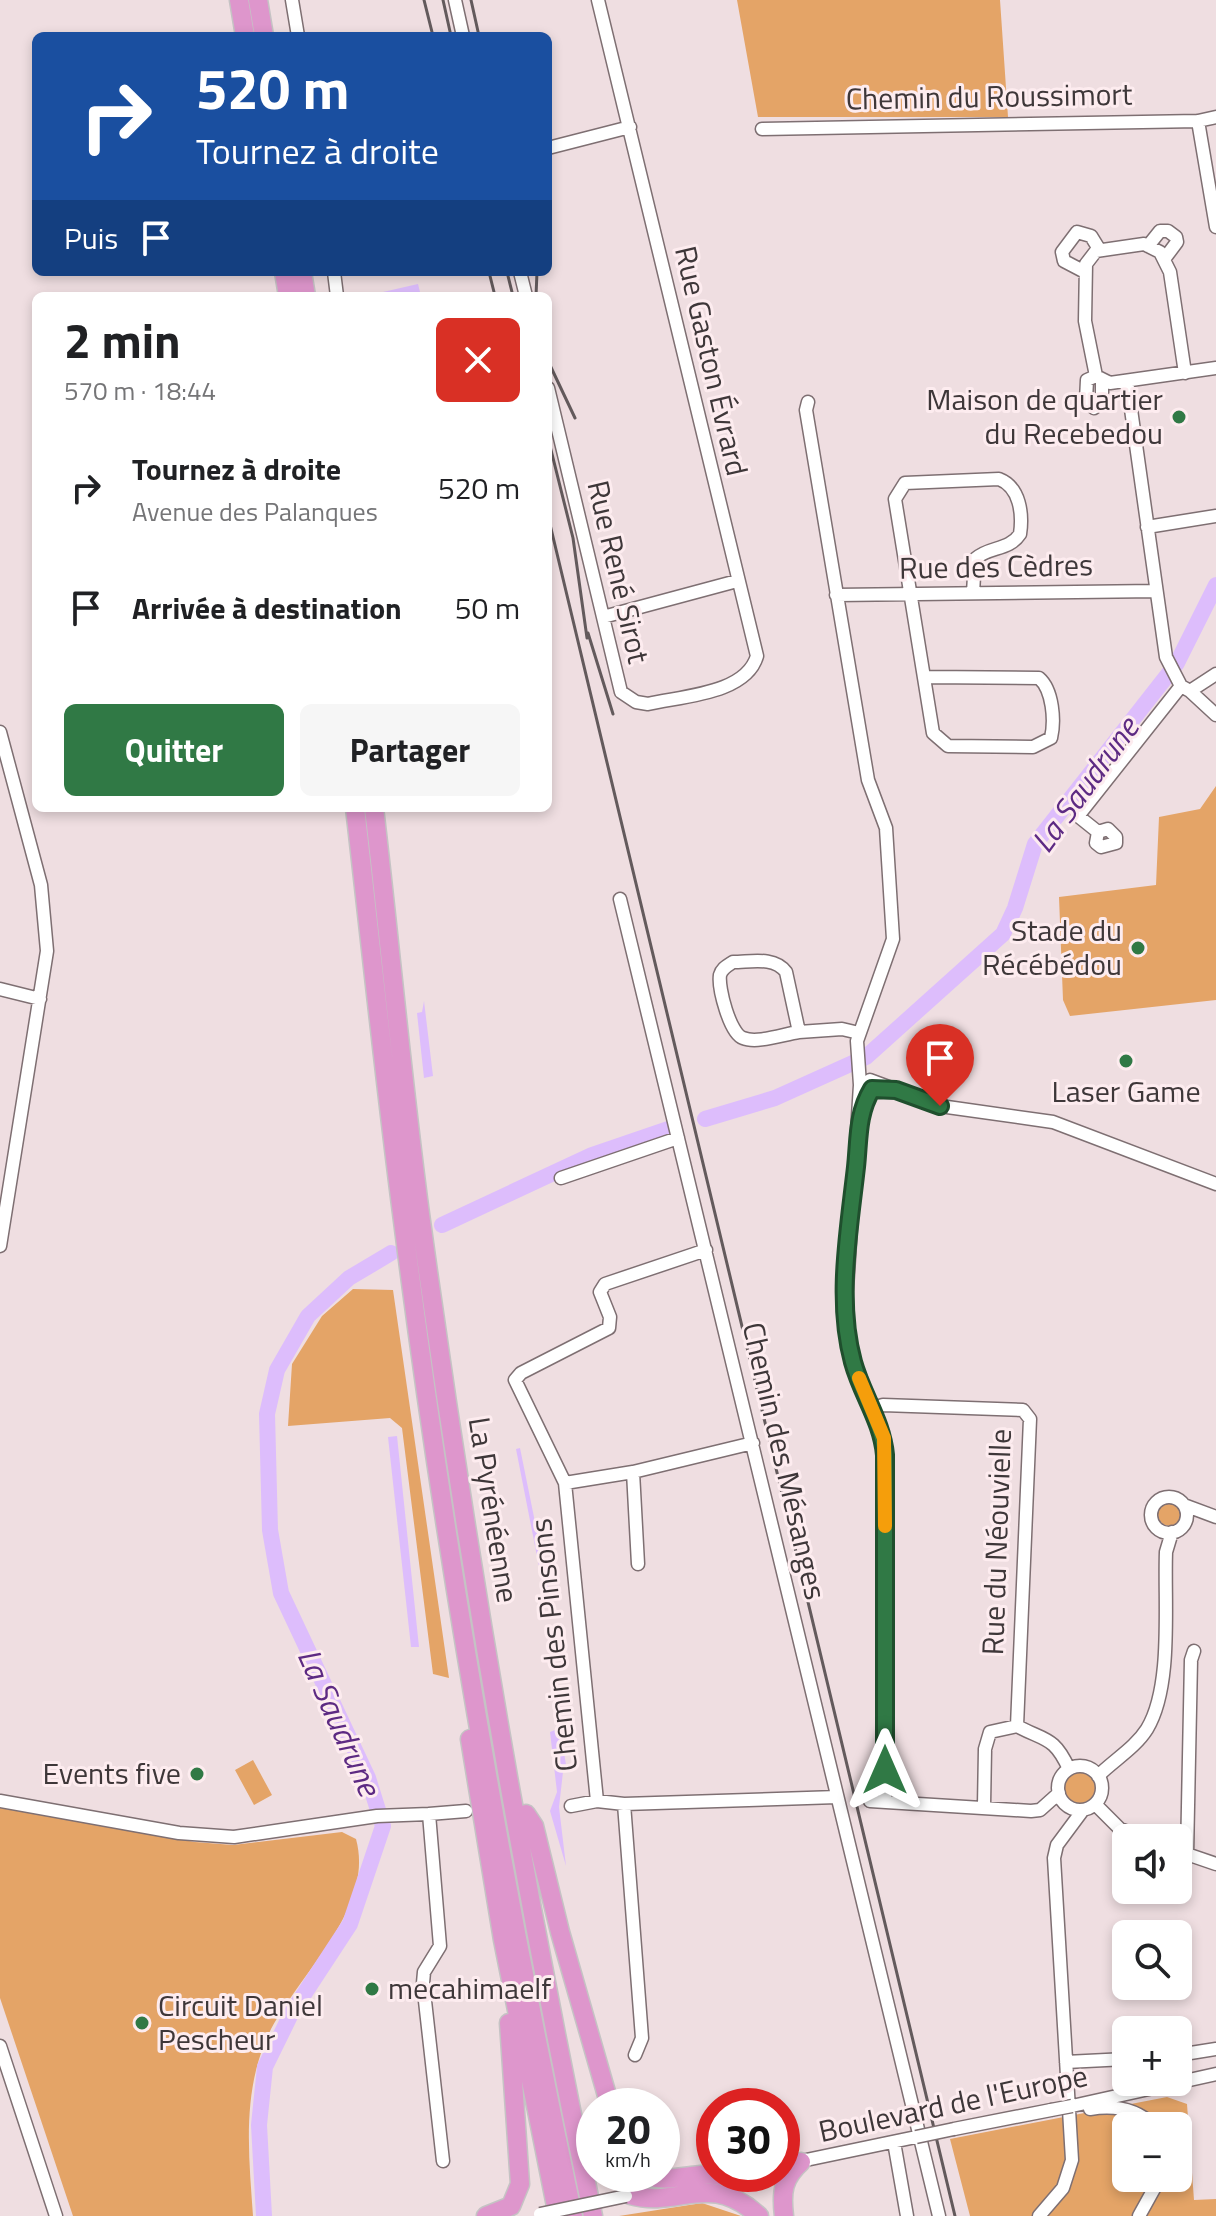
<!DOCTYPE html>
<html lang="fr">
<meta charset="utf-8">
<style>
:root{--surface:#fff;--page:#f6f6f6;--text:#202124;--muted:#757577;--accent:#307945}
body{margin:0;font-family:"Titillium Web",sans-serif;background:var(--page);color:var(--text);height:100vh;display:flex;flex-direction:column;font-size:30px;white-space:nowrap}
*{box-sizing:border-box;margin:0}
p{font-size:26px;color:var(--muted)}
.icon{flex:none;width:44px;height:44px;fill:none;stroke:currentColor;stroke-width:2;stroke-linecap:round;stroke-linejoin:round}
.map{position:relative;flex:1;overflow:hidden}
.drawer{position:absolute;left:32px;top:292px;width:520px;height:520px;display:flex;flex-direction:column;background:var(--surface);border-radius:12px;box-shadow:0 4px 12px #0003}
.drawer>*{flex:none}
.hud{position:absolute;left:32px;top:32px;width:520px;height:244px;border-radius:12px;box-shadow:0 4px 12px #0003;background:#1a4fa0;color:#fff;overflow:hidden}
.buttons{position:absolute;left:1112px;top:1824px;display:grid;gap:16px}
.buttons a{display:grid;place-items:center;width:80px;height:80px;border-radius:12px;background:var(--surface);box-shadow:0 4px 12px #0003;font-size:40px}
.speed{position:absolute;left:576px;top:2088px;display:flex;gap:16px;font-size:40px;font-weight:700;text-align:center}
.speed>*{display:grid;place-content:center;width:104px;height:104px;border-radius:50%;background:var(--surface);box-shadow:0 4px 12px #0003;line-height:1}
.speed small{font-size:20px;font-weight:400}
.speed .limit{border:12px solid #d22;background:#fff;color:#111}
.pin{position:absolute;display:grid;place-items:center;width:68px;height:68px;color:#fff;margin:-82px -34px;border-radius:50% 50% 50% 0;rotate:-45deg;box-shadow:0 0 8px #0007}
.pin .icon{rotate:45deg}
.me{position:absolute;width:88px;margin:-44px;rotate:0deg;stroke-linejoin:round;filter:drop-shadow(0 0 6px #0008)}
.turn{display:flex;align-items:center;gap:28px;height:168px;padding:0 32px;font-size:36px}
.turn .icon{width:104px;height:104px;stroke-width:2.5}
.turn b{display:block;font-size:56px;line-height:68px}
.then{display:flex;align-items:center;height:76px;padding:0 32px;background:#0003;gap:16px;font-size:30px}
.round{display:grid;place-items:center;flex:none;width:84px;height:84px;border-radius:12px;background:var(--page)}
.head{display:flex;align-items:center;justify-content:space-between;height:136px;padding:0 32px}
h1{font-size:48px;font-weight:700;line-height:60px}
.cta{display:flex;gap:16px;margin-top:auto;padding:16px 32px}
.cta a{flex:1;height:92px;border-radius:12px;background:var(--accent);color:#fff;font-size:32px;font-weight:700;line-height:92px;text-align:center}
.cta a+a{background:var(--page);color:var(--text)}
ul{padding:0;list-style:none}
li{display:flex;align-items:center;gap:24px;height:120px;padding:0 32px}
li div{flex:1}
li b{display:block;font-size:30px}
li em{font-style:normal}
.map>svg:first-child{display:block}
</style>
<div class="map">
<svg width="1216" height="2216" viewBox="0 0 1216 2216">
<rect width="100%" height="100%" fill="#efdee1"/>
<path fill="#e4a467" fill-rule="evenodd" d="M737,0H1000L1008,117H758Z
M1216,786V1000L1070,1016L1063,1000L1059,897L1156,885L1159,817L1200,809Z
M353,1289L393,1290L449,1678L433,1674L402,1428L390,1418L288,1426L292,1364L322,1316Z
M1158 1514a12 12 0 1 1 24 0a12 12 0 1 1-24 0Z
M253,1760L272,1795L254,1805L235,1770Z
M1062 1789a18 18 0 1 1 36 0a18 18 0 1 1-36 0Z
M0,1808L195,1842L233,1845L342,1832L356,1839C376,1912 292,1979 266,2040C242,2096 249,2158 253,2216H73L0,1998Z
M1167,2097L1187,2104L1194,2200L1216,2199V2216H970L950,2139ZM1126,2126H1178V2178H1126Z
M702,2203L741,2216H619Z"/>
<path fill="#ddbdfc" d="M418,284L421,296H384L383,292Z
M424,1001L433,1076L424,1078L417,1013L422,1012Z
M397,1436L419,1647H411L388,1437Z
M520,1448L550,1596L545,1597L516,1449Z
M560,1728L567,1771L563,1772L559,1807L566,1866L550,1811L557,1792L550,1732Z"/>
<g fill="none" stroke-linecap="round" stroke-linejoin="round">
<path stroke="#ddbdfc" stroke-width="16" d="M705,1119L775,1098L866,1057L1003,934L1015,908L1035,844L1177,663L1216,585
M442,1225L592,1155L671,1128
M264,2216L259,2125L265,2067L291,2014L350,1924L383,1826L368,1778L281,1593L270,1530L267,1414L277,1370L308,1316L349,1278L391,1253"/>
<defs>
<path id="minor" d="M292,0L298,36
M455,0L463,36
M1198,121L1216,227
M762,129L1198,121L1216,117
M548,148L630,127
M1148,246L1160,231H1168L1176,237L1177,242L1165,258
M334,272L337,296
M520,272L526,296
M1085,272L1064,261L1062,252L1077,232L1091,236L1099,249
M1185,373L1170,272L1160,252L1144,244L1096,251L1086,264L1085,321L1096,376L1110,383L1216,368
M1096,376L1087,380L1086,400L1094,408L1102,402V381
M1127,381L1166,657L1181,686
M548,388L621,692L636,702L648,704C682,696 746,694 757,656L598,0
M808,402L806,410L868,780L886,828L893,939L857,1041L860,1085L845,1320L853,1363L879,1424L885,1455V1800
M1147,527L1216,516
M836,595L1156,591
M603,617L737,581
M925,677L1039,678C1053,690 1055,721 1051,738L1033,747L948,746L933,733L895,499L905,483L999,479C1020,487 1023,514 1020,534C1009,551 989,546 975,559L973,593
M1190,691L1216,715
M0,732L41,885L47,951L0,1246
M1098,832L1108,829L1116,837V843L1101,847L1096,843L1098,832L1078,816L1181,686L1190,691L1216,674
M620,899L939,2216
M733,962C751,962 774,956 786,972L799,1032C784,1034 757,1044 743,1038C730,1034 718,988 720,975C722,968 727,966 733,962Z
M0,989L40,999
M799,1032L842,1029L859,1033
M870,1080L940,1106L1053,1122L1216,1184
M860,1085L876,1090H893
M561,1178L678,1138
M873,1408L883,1405L1023,1410L1030,1419L1017,1726L990,1732L985,1749L984,1806
M633,1472L638,1564
M565,1483L515,1380L521,1373L609,1328L610,1317L600,1292L605,1284L706,1250
M1151 1515a18 18 0 1 1 36 0a18 18 0 1 1-36 0Z
M1184,1505L1216,1517
M1017,1726C1045,1741 1054,1736 1069,1769
M1058 1788a22 22 0 1 1 44 0a22 22 0 1 1-44 0Z
M1098,1776C1114,1760 1135,1748 1147,1729C1173,1686 1164,1602 1166,1552L1172,1532
M0,1801L179,1833L234,1837L377,1816L429,1814L440,1946L424,1972L423,1983L443,2161
M597,1801L565,1483L633,1472L753,1443
M870,1801L1031,1811L1040,1810L1059,1793
M624,1804L642,2038L635,2055
M1095,1804L1120,1829L1144,1838
M571,1806L597,1801L624,1804L837,1797
M429,1814L466,1811
M1178,1851L1216,1864
M1187,1855L1191,1660L1194,1651
M0,2046L56,2216
M1178,2055L1216,2049
M1066,2062L1126,2059
M1072,2106L1216,2074
M1090,2109C1114,2105 1137,2109 1154,2126
M954,2129L1051,2110
M894,2142L907,2216
M782,2165L916,2137
M1039,2216L1063,2188L1072,2160L1054,1858L1057,1845L1083,1810
M1139,2216L1160,2178"/>
<path id="highway" d="M239,0L245,36
M258,0L264,36
M284,272L288,296
M302,272L306,296
M355,808C371,946 385,1083 403,1221C445,1554 503,1887 573,2216
M374,808C390,943 402,1079 420,1214C466,1550 523,1884 593,2216
M470,1739L503,1940L558,2216
M526,1814L534,1826L560,1932L610,2106
M642,2174C667,2186 695,2170 722,2176
M630,2195C680,2209 708,2170 759,2216
M486,2216L511,2206L520,2184L509,2023
M784,2216C781,2192 783,2178 801,2162"/>
</defs>
<use href="#minor" stroke="#7e6f72" stroke-width="15"/>
<use href="#highway" stroke="#c5c3c4" stroke-width="21"/>
<use href="#minor" stroke="#fff" stroke-width="12"/>
<use href="#highway" stroke="#de96cc" stroke-width="18"/>
<path stroke="#635a5c" stroke-width="3" d="M424,0L433,36
M443,0L451,36
M471,0L479,36
M489,272L495,296
M507,272L513,296
M536,296L537,272
M548,361L575,418
M548,438L573,538L587,638
M548,516L955,2216
M588,633L613,714"/>
<defs>
<path id="minor-bridge" d="M1051,2110L1072,2106
M916,2137L954,2129
M540,2214L626,2196"/>
</defs>
<use href="#minor-bridge" stroke="#7e6f72" stroke-width="15" stroke-linecap="butt"/>
<use href="#minor-bridge" stroke="#fff" stroke-width="12"/>
</g>
<g fill="none" stroke-linecap="round" stroke-linejoin="round">
<defs>
<path id="route" d="M885,1770V1455C882,1421 862,1395 853,1362C836,1300 849,1230 856,1167C859,1139 857,1114 872,1089L896,1090L940,1106"/>
</defs>
<use href="#route" stroke="#1f4f2d" stroke-width="20"/>
<use href="#route" stroke="#307945" stroke-width="14"/>
<path stroke="#f59e0b" stroke-width="14" d="M859,1378L884,1438L885,1526"/>
</g>
<g fill="#307945" stroke="#fdecef" stroke-width="3">
<circle cx="1179" cy="417" r="8"/>
<circle cx="1138" cy="948" r="8"/>
<circle cx="1126" cy="1061" r="8"/>
<circle cx="197" cy="1774" r="8"/>
<circle cx="372" cy="1989" r="8"/>
<circle cx="142" cy="2023" r="8"/>
</g>
<g text-anchor="middle" stroke-width="6" stroke-linejoin="round" paint-order="stroke">
<g font-size="30" fill="#3e3739" stroke="#fdecef">
<text transform="translate(989 97) rotate(-1)" y="10">Chemin du Roussimort</text>
<text transform="translate(711 361) rotate(77)" y="10">Rue Gaston Évrard</text>
<text transform="translate(996 567) rotate(-1)" y="10">Rue des Cèdres</text>
<text transform="translate(618 572) rotate(77)" y="10">Rue René Sirot</text>
<text transform="translate(784 1461) rotate(77)" y="10">Chemin des Mésanges</text>
<text transform="translate(493 1510) rotate(81)" y="10">La Pyrénéenne</text>
<text transform="translate(997 1542) rotate(-88)" y="10">Rue du Néouvielle</text>
<text transform="translate(554 1645) rotate(-96)" y="10">Chemin des Pinsons</text>
<text transform="translate(953 2104) rotate(-12)" y="10">Boulevard de l'Europe</text>
</g>
<g font-size="30" fill="#3e3739" stroke="#fdecef" text-anchor="end">
<text x="1163" y="410">Maison de quartier<tspan x="1163" dy="34">du Recebedou</tspan></text>
<text x="1122" y="941">Stade du<tspan x="1122" dy="34">Récébédou</tspan></text>
<text x="1126" y="1102" text-anchor="middle">Laser Game</text>
<text x="181" y="1784">Events five</text>
<text x="388" y="1999" text-anchor="start">mecahimaelf</text>
<text x="158" y="2016" text-anchor="start">Circuit Daniel<tspan x="158" dy="34">Pescheur</tspan></text>
</g>
<g font-size="32" font-style="italic" fill="#5d2a83" stroke="#fdecef">
<text transform="translate(1085 785) rotate(-54)" y="11">La Saudrune</text>
<text transform="translate(339 1722) rotate(66)" y="11">La Saudrune</text>
</g>
</g>
</svg>
<div class="buttons">
<a><svg class="icon" aria-label="sound" viewBox="0 0 24 24"><path d="M4 9h4l5-4v14l-5-4H4zM17 9q2 3 0 6"/></svg></a>
<a><svg class="icon" aria-label="search" viewBox="0 0 24 24"><circle cx="10" cy="10" r="6"/><path d="M15 15l6 6"/></svg></a>
<a>+</a>
<a>−</a>
</div>
<div class="speed"><div>20<small>km/h</small></div><div class="limit">30</div></div>
<div class="pin" style="left:940px;top:1106px;background:#d93025"><svg class="icon" aria-label="arrive" viewBox="0 0 24 24"><path d="M6 21V4h12l-3 4 3 4H6"/></svg></div>
<svg class="me" style="left:885px;top:1770px" viewBox="-20 -20 40 40"><path d="M0-17L14 15 0 8-14 15z" fill="#307945" stroke="#fff" stroke-width="4"/></svg>
<div class="hud">
<div class="turn"><svg class="icon" aria-label="right" viewBox="0 0 24 24"><path d="M7 20v-9h11M14 6l5 5-5 5"/></svg><div><b>520 m</b>Tournez à droite</div></div>
<div class="then">Puis<svg class="icon" aria-label="arrive" viewBox="0 0 24 24"><path d="M6 21V4h12l-3 4 3 4H6"/></svg></div>
</div>
<section class="drawer">
<div class="head"><div><h1>2 min</h1><p>570 m · 18:44</p></div><a class="round" style="background:#d93025;color:#fff"><svg class="icon" aria-label="close" viewBox="0 0 24 24"><path d="M6 6l12 12M18 6L6 18"/></svg></a></div>
<ul>
<li><svg class="icon" aria-label="right" viewBox="0 0 24 24"><path d="M7 20v-9h11M14 6l5 5-5 5"/></svg><div><b>Tournez à droite</b><p>Avenue des Palanques</p></div><em>520 m</em></li>
<li><svg class="icon" aria-label="arrive" viewBox="0 0 24 24"><path d="M6 21V4h12l-3 4 3 4H6"/></svg><div><b>Arrivée à destination</b></div><em>50 m</em></li>
</ul>
<div class="cta"><a>Quitter</a><a>Partager</a></div>
</section>
</div>
